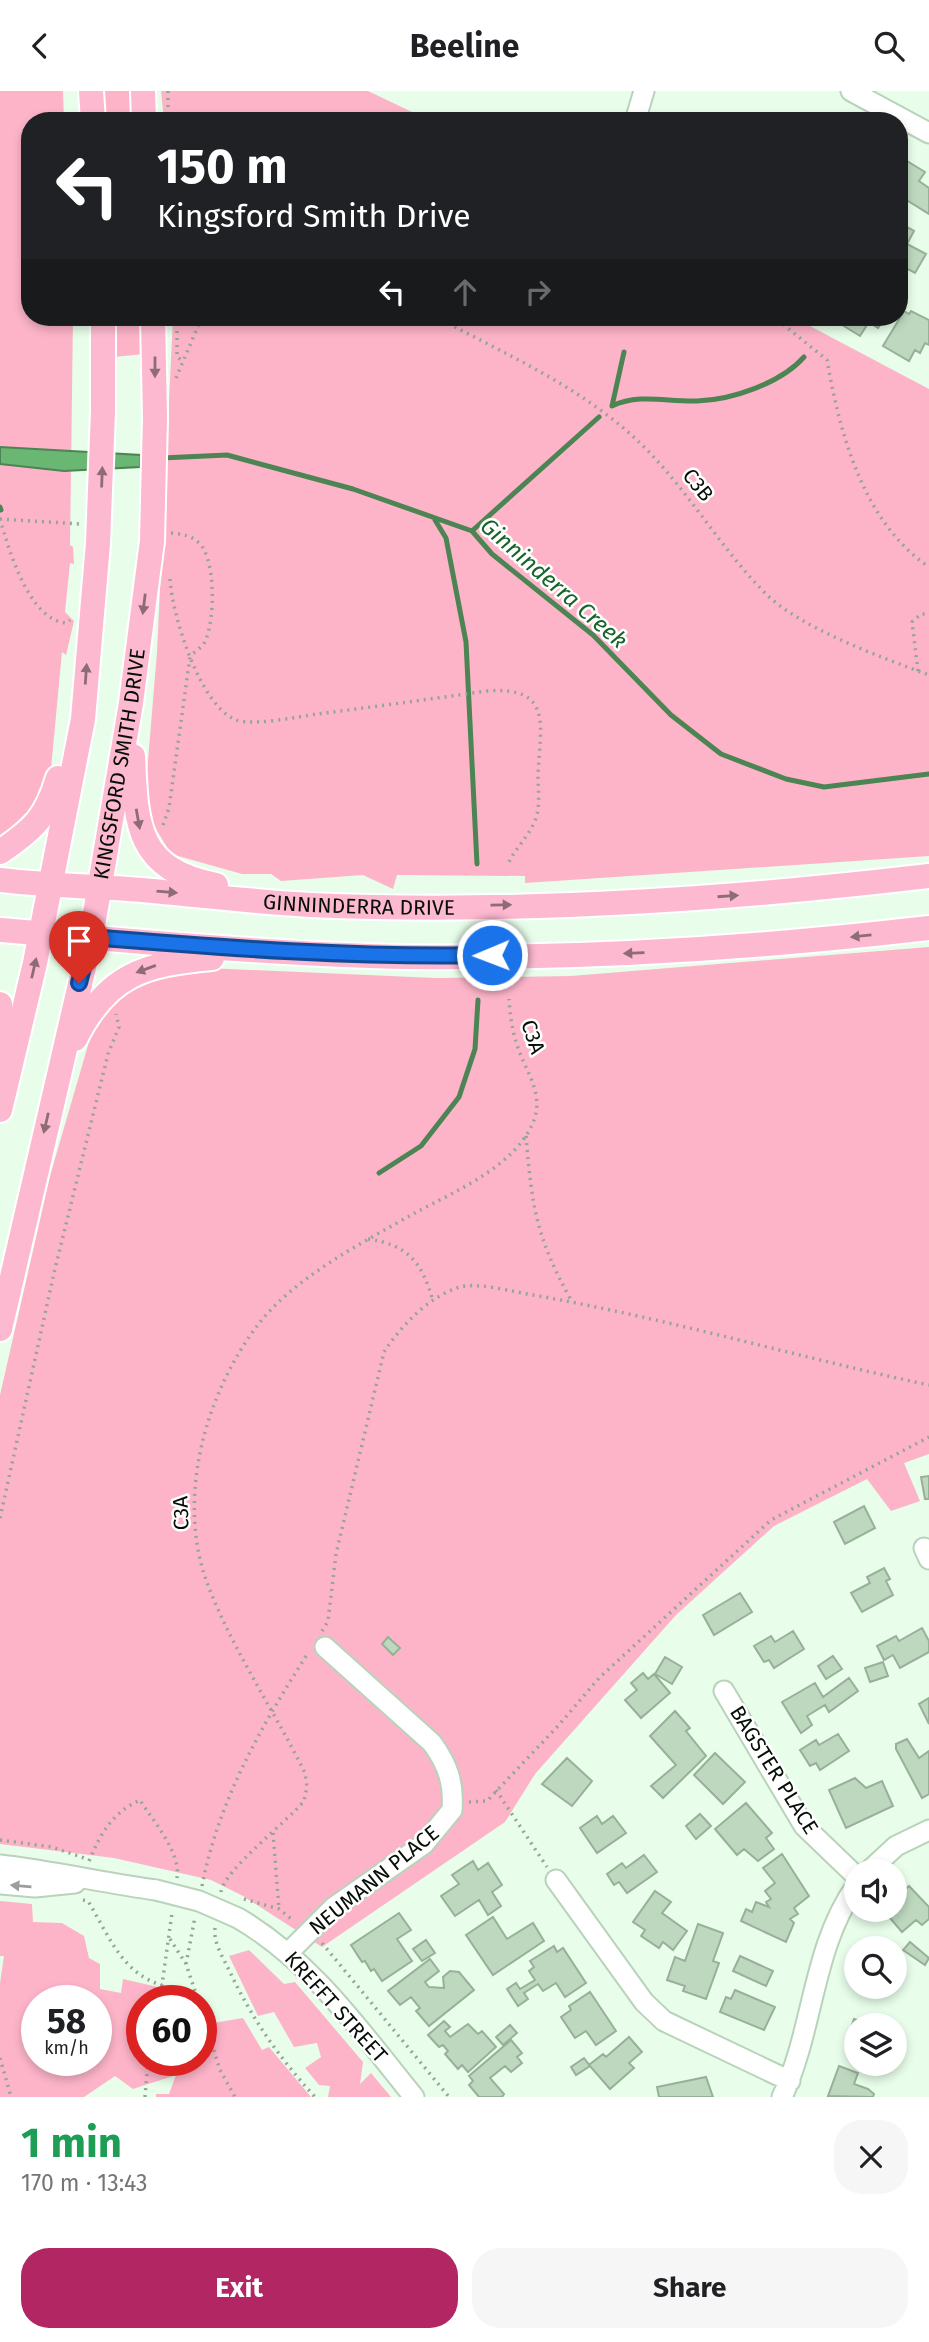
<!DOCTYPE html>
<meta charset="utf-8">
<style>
:root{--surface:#fff;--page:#f6f6f6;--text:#202124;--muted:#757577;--accent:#b22763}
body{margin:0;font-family:"Fira Sans",sans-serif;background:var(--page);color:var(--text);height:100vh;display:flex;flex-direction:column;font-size:26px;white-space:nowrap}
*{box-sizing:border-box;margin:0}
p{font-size:23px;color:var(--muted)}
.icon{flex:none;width:38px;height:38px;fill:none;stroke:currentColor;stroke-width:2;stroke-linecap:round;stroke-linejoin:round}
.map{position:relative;height:2006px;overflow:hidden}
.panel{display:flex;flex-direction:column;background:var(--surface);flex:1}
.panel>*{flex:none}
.top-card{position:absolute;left:21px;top:21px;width:887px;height:214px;border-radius:28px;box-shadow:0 4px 10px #0003;background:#202124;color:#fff;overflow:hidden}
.controls{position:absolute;left:844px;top:1768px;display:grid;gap:14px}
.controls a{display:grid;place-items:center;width:63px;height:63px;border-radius:50%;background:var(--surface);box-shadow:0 4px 10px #0003;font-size:35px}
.speed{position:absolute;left:21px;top:1894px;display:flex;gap:14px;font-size:35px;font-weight:700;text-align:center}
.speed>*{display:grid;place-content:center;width:91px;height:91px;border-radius:50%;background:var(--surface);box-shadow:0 4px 10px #0003;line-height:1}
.speed small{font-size:18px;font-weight:400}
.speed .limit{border:10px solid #d22;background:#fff;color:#111}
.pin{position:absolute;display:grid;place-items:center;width:60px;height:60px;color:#fff;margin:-72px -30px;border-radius:50% 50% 50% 0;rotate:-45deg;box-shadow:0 0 7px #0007}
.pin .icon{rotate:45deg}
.me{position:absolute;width:77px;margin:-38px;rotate:269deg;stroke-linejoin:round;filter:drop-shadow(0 0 5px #0008)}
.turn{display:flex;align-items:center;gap:24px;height:147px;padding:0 21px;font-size:32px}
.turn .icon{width:91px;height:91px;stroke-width:2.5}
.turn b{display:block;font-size:49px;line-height:60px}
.lanes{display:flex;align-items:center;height:66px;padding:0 21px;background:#0003;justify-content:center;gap:35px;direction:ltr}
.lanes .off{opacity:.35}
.round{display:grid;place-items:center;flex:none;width:74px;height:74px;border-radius:28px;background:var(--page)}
.overview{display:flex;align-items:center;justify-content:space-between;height:119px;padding:0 21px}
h1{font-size:42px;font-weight:700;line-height:52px;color:#1e9e55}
.button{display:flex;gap:14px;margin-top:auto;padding:14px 21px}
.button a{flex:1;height:80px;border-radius:28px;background:var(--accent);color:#fff;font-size:28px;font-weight:700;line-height:80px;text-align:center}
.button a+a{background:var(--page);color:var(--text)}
header{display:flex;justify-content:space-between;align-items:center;height:91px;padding:0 21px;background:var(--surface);font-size:32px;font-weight:700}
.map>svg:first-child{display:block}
</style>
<header><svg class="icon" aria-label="back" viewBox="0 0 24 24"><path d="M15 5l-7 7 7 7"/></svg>Beeline<svg class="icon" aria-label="search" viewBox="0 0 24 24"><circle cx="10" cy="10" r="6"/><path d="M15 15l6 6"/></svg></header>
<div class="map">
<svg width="929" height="2006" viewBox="0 0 929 2006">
<rect width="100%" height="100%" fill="#e8feea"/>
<path fill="#fdb4c9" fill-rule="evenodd" d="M0,0H63L64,30H30V226H73L70,454L73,456L74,473L70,472L65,521L74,530L66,564L62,561L49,699L0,748Z
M104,0H133L134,30H105Z
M161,0H368L431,30H164Z
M112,226H142L144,263L114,266Z
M173,226H793L929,298V765L525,792V785L397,784L393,798L363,784L281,790L271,783H242L171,763L144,718L157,561Z
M929,856V1363L904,1372L920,1410L891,1420L867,1388L774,1435L676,1524L535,1683L505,1731L322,1856L243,1805L211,1789L114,1767L0,1753V1304L50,1085L93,937L122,894L184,876L436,887L571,885Z
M0,1810L32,1813L33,1831L62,1832L84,1845L89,1867L100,1873V1898L121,1902L123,1888L171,1899V1909H142V1969H201V1934L243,1927L262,1959L269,1956L311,2006H156V2003H169L176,1984L133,1998L115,1985L84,2006H0V1892L4,1865H0ZM37,1909H96V1969H37Z
M249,1859L284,1893L295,1891L363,1971L360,1993L371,1982L391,2006H328L330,1995L319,1994L305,1977L321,1966L317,1952L294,1956L274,1921L258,1925L229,1865Z"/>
<path fill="#6ab673" stroke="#4c8453" stroke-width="2" d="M0,356L141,364L140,376L64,380L0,373Z"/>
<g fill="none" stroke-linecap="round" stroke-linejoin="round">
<path stroke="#4c8453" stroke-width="5" d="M612,315C640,302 666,311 697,310C732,309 781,292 804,266
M612,315L624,261
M162,367L227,364L353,398L472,440L492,463L593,544L671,624L721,663L786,688L824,696L929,683
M0,416L1,419
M435,429L446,447L466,551L477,773
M472,440L599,326
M379,1082L421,1055L459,1006L475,958L478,909"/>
</g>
<path fill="#bed8bf" stroke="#97b098" stroke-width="2" d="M907,70L925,81L919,90L929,97V123L900,105V80Z
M900,132L914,140L907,153L926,163L915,182L900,174Z
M904,220L909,223L911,220L929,229V254L925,252L920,262L915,259L909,270L883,255Z
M842,226H885L878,237L869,231L860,245L839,232Z
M929,1385V1408H925L921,1386Z
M864,1415L875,1437L845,1453L834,1431Z
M884,1477L890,1488L886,1490L893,1504L862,1521L851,1502L870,1492L867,1486Z
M740,1502L752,1521L714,1544L703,1524Z
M922,1537L929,1550V1561L900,1577L893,1564L884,1569L877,1555L896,1545L899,1550Z
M793,1540L804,1558L774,1577L769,1569L764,1571L754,1555L771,1545L775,1551Z
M388,1546L400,1557L393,1564L382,1553Z
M833,1565L842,1578L826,1588L818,1575Z
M665,1566L682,1576L672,1593L655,1583Z
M883,1571L888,1585L870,1591L865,1577Z
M643,1582L648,1588L654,1583L670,1602L641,1627L625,1609L637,1599L631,1592Z
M849,1587L858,1600L829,1621L825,1614L807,1625L812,1634L801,1642L782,1611L815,1592L823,1606Z
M929,1607V1633L919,1613Z
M675,1620L690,1637L686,1640L706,1665L663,1707L651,1695L676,1674L650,1645Z
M838,1643L849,1660L820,1679L816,1672L810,1675L800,1659L816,1649L819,1654Z
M907,1648L919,1667L929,1660V1703L922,1707L896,1658V1653Z
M715,1662L745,1691L723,1713L694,1684Z
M567,1667L592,1690L572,1715L542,1693Z
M855,1687L866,1697L882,1690L893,1715L846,1737L829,1699Z
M746,1712L772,1742L766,1747L774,1758L758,1770L744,1758L737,1764L715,1738Z
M700,1723L711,1735L696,1748L686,1735Z
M597,1725L602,1733L613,1725L626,1742L597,1762L580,1737Z
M782,1763L809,1805L794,1817L798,1823L790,1828L794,1832L786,1851L741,1830L746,1818L752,1821L756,1811L769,1816L766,1811L771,1808L765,1800L775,1792L763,1777Z
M644,1764L657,1781L627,1802L619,1791L614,1794L607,1783L622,1772L626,1777Z
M473,1770L478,1779L488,1772L502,1794L492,1801L501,1815L488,1824L479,1809L455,1825L441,1805L459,1793L452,1784Z
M909,1795L929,1816V1828L922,1834L916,1829L902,1841L890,1827L899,1819L894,1808Z
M655,1800L671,1811L662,1822L687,1840L673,1859L663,1851L659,1857L641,1845L645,1839L633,1831Z
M399,1822L411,1839L397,1848L412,1870L382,1890L374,1878L371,1880L365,1870L362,1871L351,1854Z
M493,1826L507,1848L533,1832L544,1850L493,1884L466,1844Z
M698,1833L723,1842L713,1870L719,1872L706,1908L683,1900L685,1895L667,1889L675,1866L685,1870Z
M426,1849L435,1862L422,1870L413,1858Z
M910,1851L929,1867L925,1874L903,1859Z
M554,1855L557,1861L563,1857L586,1892L565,1906L556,1892L543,1900L538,1893L524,1902L528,1908L518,1915L507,1898L516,1892L520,1898L535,1889L529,1880L534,1876L530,1870Z
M740,1865L773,1880L766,1895L733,1880Z
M430,1868L439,1880L425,1891L429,1896L444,1897L443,1886L450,1880L459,1881L474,1899L429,1935L416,1920L420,1917L411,1906L400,1914L388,1900Z
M735,1899L775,1916L764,1939L720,1921L726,1906L731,1908Z
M590,1901L616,1940L596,1954L586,1940L575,1947L561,1926L571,1919L569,1915Z
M854,1928L872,1934H856V1958L850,1956L853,1948L848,1946Z
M444,1930L450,1936L445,1940L450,1946L468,1933L478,1943L482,1940L496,1956L468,1981L462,1974L458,1978L445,1963L448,1960L443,1954L439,1956L428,1944Z
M510,1934L517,1942L503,1954L496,1946Z
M629,1946L642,1961L629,1972L634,1977L610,1998L589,1974L603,1963L606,1966Z
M511,1949L522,1962L517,1966L522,1972L511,1981L505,1975L490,1987L504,2003L502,2006H479L469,1994L473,1990L469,1985Z
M584,1967L590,1975L576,1984L571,1976Z
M839,1975L858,1982L854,1993L868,1998L874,2003L873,2006L828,2005Z
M706,1986L713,2006H659L657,1996Z"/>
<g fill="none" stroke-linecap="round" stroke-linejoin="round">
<defs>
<path id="minor" d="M851,0L929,42
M635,30L644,0
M924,1457L929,1468
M724,1600L804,1735L856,1785
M0,1774C53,1780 104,1792 156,1799
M869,1780L896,1755L929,1739
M556,1789L644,1911L664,1930L790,1990
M0,1793L35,1796L75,1792
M238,1827C312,1870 361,1941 414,2006
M289,1861L334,1816L424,1753L452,1719C454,1692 448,1674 432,1652L325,1556
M782,2006C814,1938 812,1857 856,1795"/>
<g id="major">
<path d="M91,0L93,30"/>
<path d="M143,0L144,30"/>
<path d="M103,226V320"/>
<path d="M153,226L155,327"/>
<path d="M133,665C136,734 136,778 216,794"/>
<path d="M0,761C34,738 46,727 58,687"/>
<path id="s1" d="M0,789C48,795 95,795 142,799C198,804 255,811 311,814C517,823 725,809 929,785"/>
<path d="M0,839C137,850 275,864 412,866C585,868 757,857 929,837"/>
<path d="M0,913L5,963"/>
<path d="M75,948C107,883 145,873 212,867"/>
<path d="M0,1019L35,872L83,628L98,452"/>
<path id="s2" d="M0,1238L91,846L131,612L152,450"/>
</g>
</defs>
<use href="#minor" stroke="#b9d3ba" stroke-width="23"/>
<use href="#major" stroke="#fff" stroke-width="28"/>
<path stroke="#94a596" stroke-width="3.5" stroke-dasharray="2 5" stroke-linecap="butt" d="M168,0V30
M900,55L904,47
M177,226V266L183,270
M436,226C507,264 584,297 642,354C688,399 719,455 764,501C799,537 881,566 929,584
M786,226L784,234L827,269C840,343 863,431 929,476
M176,287L202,226
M0,428L80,433
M0,428C9,459 29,530 67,532L70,529
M171,442C181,443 190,444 198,451C216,466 215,527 206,548C204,555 197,559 191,564
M170,488C172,524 200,615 236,629C255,635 296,626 317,623C373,616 430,608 487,600C554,595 540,635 538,684C538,700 541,718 534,732C527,747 515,758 508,773
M918,580L912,531L921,523H929
M163,734L169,717L190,566
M526,1045C532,1116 536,1146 571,1209
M368,1148C409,1154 422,1172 433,1210
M0,1427L54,1182L108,963L119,936L116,923
M322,1540L328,1530L336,1463L384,1261C400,1236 429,1205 460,1196C478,1191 514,1201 533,1204C666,1227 797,1266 929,1294
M496,1699L547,1776
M469,1711L487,1710L558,1635L599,1587L771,1429L929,1346
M273,1742L279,1818
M0,1749L52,1756L87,1768
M89,1770C101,1742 112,1722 140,1709C153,1730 181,1761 177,1787
M202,1795C219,1708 261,1636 308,1562
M221,1801C225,1778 286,1732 304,1710L307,1696L305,1682C273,1617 231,1557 206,1489C177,1406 205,1304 257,1235C293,1187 363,1151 415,1122C455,1100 517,1075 534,1029C544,1001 525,980 517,954C512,939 510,924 509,908
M244,1808L279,1818L294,1830
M83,1809L88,1810C108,1843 122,1883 162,1894L172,1822
M215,1837C213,1850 222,1865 228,1877C252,1928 277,1964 315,2006
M170,1848L186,1873L198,1909
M322,1852L449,2006
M186,1873L195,1826
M158,1909L162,1894
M201,1919L220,1979L235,2006
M0,1967L11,2006
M145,2006L148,1969"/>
<use href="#minor" stroke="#fff" stroke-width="19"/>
<use href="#major" stroke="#fdb9d0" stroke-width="24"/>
<defs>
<path id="minor-bridge" d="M156,1799L199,1810L238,1827"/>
<path id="major-bridge" d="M152,450L155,327
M98,452L103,320"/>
</defs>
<use href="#minor-bridge" stroke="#b9d3ba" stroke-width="23" stroke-linecap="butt"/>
<use href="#major-bridge" stroke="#fff" stroke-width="28" stroke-linecap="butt"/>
<use href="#minor-bridge" stroke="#fff" stroke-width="19"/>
<use href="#major-bridge" stroke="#fdb9d0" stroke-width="24"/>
</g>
<defs><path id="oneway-solid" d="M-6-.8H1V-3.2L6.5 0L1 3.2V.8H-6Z" transform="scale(1.75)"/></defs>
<g fill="#8e6c76">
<use href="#oneway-solid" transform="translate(155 276) rotate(90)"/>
<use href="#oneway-solid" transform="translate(102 386) rotate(-88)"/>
<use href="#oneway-solid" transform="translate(144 513) rotate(97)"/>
<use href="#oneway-solid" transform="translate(86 583) rotate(-86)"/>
<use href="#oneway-solid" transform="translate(138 728) rotate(80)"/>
<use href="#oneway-solid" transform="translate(167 801) rotate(5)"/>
<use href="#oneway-solid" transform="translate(728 805) rotate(-4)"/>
<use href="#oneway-solid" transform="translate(501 814) rotate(-1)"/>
<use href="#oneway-solid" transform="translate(861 845) rotate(174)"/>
<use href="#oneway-solid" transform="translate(634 862) rotate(178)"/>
<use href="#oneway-solid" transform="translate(34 877) rotate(-77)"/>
<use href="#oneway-solid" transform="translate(146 878) rotate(160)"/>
<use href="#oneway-solid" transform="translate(46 1032) rotate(103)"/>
</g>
<use fill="#9b9f9c" href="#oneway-solid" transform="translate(21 1795) rotate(-175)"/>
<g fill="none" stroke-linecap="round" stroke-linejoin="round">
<defs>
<path id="route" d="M79,892L91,846C224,857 358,867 492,864"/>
</defs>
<use href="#route" stroke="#114b97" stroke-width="18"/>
<use href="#route" stroke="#1a73e8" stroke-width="12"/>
</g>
<g text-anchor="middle" stroke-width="5" stroke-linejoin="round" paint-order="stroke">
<g font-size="21" fill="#060e07" stroke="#fff">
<text transform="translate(698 394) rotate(51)" y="7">C3B</text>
<text dy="7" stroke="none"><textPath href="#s2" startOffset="578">KINGSFORD SMITH DRIVE</textPath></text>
<text dy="7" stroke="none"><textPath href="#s1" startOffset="360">GINNINDERRA DRIVE</textPath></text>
<text transform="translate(533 946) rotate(72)" y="7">C3A</text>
<text transform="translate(181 1422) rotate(-92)" y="7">C3A</text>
<text transform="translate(774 1679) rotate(58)" y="7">BAGSTER PLACE</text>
<text transform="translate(374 1789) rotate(-39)" y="7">NEUMANN PLACE</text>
<text transform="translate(336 1916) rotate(48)" y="7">KREFFT STREET</text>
</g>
<g font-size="23" font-style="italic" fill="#146527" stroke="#fff">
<text transform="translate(554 492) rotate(41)" y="8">Ginninderra Creek</text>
</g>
</g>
</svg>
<div class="controls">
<a><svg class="icon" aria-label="sound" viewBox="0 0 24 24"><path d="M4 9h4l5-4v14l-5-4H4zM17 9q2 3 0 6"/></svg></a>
<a><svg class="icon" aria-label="search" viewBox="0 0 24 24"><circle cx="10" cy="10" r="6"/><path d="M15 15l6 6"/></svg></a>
<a><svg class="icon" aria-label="layers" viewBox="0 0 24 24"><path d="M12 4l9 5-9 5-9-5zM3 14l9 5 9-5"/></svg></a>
</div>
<div class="speed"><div>58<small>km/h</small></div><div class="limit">60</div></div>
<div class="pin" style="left:79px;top:892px;background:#d93025"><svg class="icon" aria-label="arrive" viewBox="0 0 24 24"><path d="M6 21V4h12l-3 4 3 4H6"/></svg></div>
<svg class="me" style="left:492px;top:864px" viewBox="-20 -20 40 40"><circle r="17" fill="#1a73e8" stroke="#fff" stroke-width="3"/><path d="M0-11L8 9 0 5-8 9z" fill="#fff"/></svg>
<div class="top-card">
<div class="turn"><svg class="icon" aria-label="left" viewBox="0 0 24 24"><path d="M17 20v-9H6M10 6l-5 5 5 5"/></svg><div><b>150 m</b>Kingsford Smith Drive</div></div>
<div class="lanes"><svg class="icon" aria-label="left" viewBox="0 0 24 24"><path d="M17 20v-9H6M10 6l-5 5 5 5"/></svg><svg class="icon off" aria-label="ahead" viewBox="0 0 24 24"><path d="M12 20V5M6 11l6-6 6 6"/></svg><svg class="icon off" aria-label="right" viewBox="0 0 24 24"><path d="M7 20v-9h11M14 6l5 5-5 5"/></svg></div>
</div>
</div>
<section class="panel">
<div class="overview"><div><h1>1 min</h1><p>170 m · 13:43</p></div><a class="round"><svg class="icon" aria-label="close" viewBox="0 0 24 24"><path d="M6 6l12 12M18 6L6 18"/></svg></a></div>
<div class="button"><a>Exit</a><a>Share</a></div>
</section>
